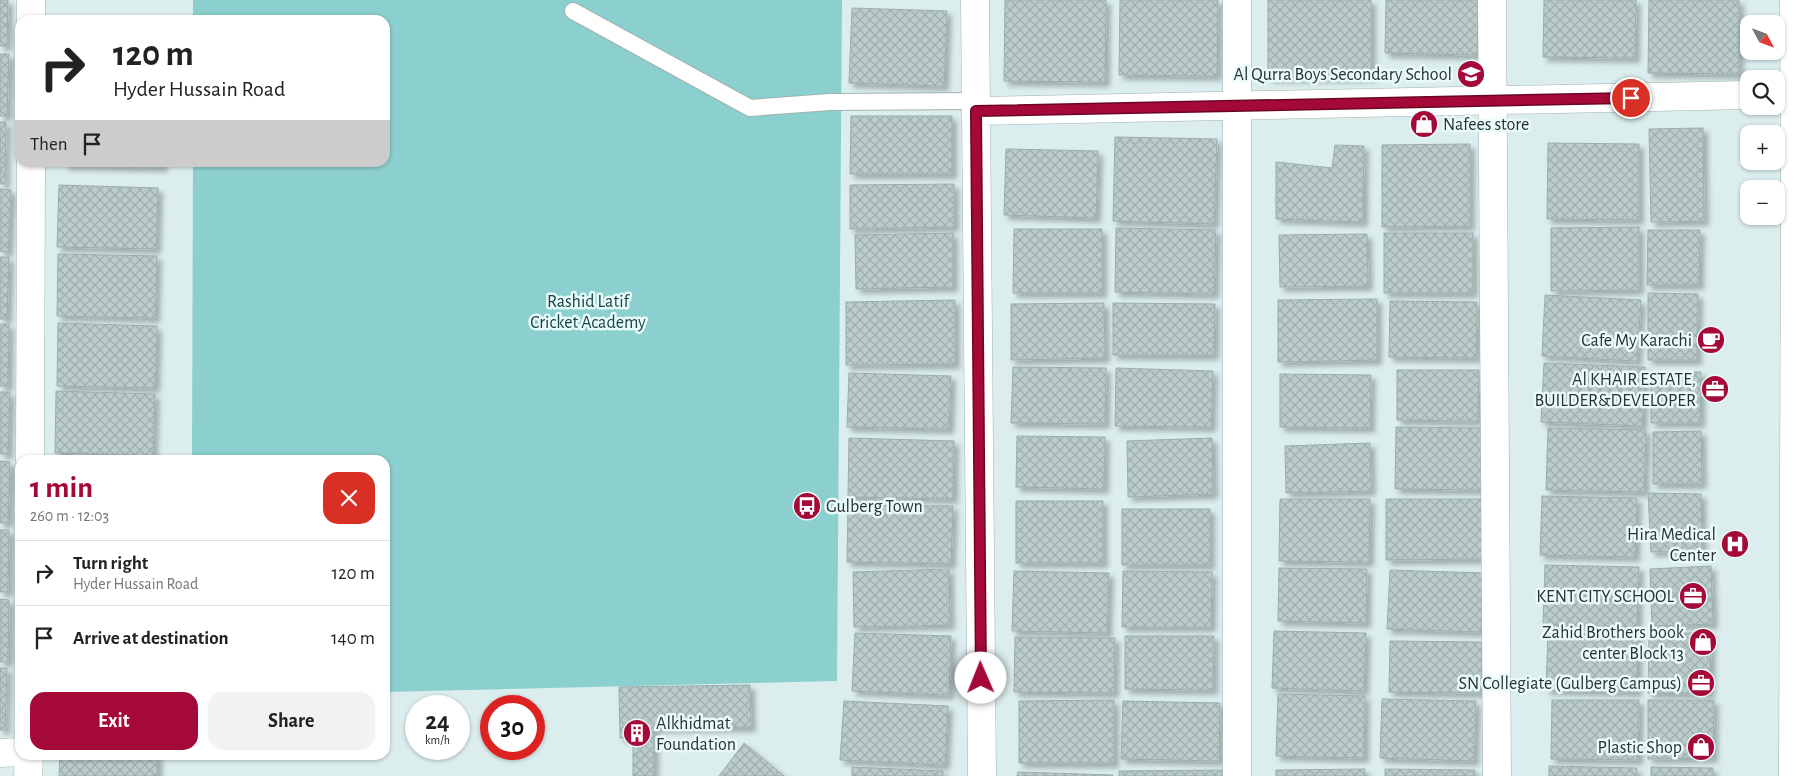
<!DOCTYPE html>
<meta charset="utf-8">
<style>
:root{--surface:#fff;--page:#f2f2f2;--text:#222;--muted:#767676;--line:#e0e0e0;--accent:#a50938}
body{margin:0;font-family:"Alegreya Sans",sans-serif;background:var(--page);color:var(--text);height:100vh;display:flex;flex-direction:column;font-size:19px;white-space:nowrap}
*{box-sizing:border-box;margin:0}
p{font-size:16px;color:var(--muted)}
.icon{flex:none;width:28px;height:28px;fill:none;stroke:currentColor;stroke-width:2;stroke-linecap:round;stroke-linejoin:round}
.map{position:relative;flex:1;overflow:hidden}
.sheet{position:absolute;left:15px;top:455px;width:375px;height:305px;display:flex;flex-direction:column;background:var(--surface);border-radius:15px;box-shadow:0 1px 4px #0004}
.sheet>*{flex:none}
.banner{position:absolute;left:15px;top:15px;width:375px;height:152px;border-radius:15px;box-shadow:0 1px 4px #0004;background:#fff;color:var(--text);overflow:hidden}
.needle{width:32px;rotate:131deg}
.controls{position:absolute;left:1740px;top:15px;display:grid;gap:10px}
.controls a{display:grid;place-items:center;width:45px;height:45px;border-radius:10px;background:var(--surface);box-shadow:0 1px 4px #0004;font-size:25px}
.speed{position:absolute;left:405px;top:695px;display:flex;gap:10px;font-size:25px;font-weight:700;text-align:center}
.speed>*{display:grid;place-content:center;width:65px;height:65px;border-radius:50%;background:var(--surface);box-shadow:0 1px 4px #0004;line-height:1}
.speed small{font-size:12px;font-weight:400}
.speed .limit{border:8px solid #d22;background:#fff;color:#111}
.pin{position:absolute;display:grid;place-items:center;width:42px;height:42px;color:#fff;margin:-21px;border:2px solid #fff;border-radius:50%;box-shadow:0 1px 5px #0007}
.me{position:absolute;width:55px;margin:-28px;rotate:359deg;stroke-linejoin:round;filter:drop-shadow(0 0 4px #0008)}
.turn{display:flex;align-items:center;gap:18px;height:105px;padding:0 15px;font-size:22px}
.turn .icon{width:65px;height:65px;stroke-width:2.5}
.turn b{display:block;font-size:35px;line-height:42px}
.then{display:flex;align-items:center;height:48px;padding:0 15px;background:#0003;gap:10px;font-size:19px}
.round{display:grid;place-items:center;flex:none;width:52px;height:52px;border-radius:15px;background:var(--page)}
.summary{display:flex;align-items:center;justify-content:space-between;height:85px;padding:0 15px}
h1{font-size:30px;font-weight:700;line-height:38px;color:var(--accent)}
.button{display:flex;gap:10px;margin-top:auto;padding:10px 15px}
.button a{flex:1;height:58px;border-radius:15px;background:var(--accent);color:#fff;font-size:20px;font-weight:700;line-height:58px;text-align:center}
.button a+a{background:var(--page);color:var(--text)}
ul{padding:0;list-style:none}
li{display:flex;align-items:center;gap:15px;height:65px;padding:0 15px;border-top:1px solid var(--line)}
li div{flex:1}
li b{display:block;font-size:19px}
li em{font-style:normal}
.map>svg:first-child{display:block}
</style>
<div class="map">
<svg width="1801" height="776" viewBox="0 0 1801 776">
<defs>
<pattern id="building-cross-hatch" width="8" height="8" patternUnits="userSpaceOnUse" patternTransform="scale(1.25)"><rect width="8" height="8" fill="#b9cbca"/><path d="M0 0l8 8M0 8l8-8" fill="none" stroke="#9fafae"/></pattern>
<filter id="shadow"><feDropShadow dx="4.5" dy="4.5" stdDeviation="2.5" flood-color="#0004"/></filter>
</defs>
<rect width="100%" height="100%" fill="#dbeded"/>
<path fill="#8bd0ce" d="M193,0H842L837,681L385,692V460H192L193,163L385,162V20H193Z"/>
<path fill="url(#building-cross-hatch)" stroke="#9badad" filter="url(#shadow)" d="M0,0H8L7,46H0Z
M1005,0H1106L1105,82L1004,81Z
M1120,0H1218L1217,76L1119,75Z
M1268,0H1371V77L1268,78Z
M1386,0H1479L1477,55L1385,53Z
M1544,0H1636L1635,58L1543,57Z
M1649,0H1739V74L1648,73Z
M852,8L947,11L944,86L849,83Z
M0,54H9L7,116H0Z
M851,116H952V174H850Z
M0,122H6L5,184H0Z
M1703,128L1704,221L1651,222L1649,129Z
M1115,137L1217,139L1214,224L1113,221Z
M1548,143L1639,144V220L1547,219Z
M1470,144V226L1382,227V145Z
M1335,145L1364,146L1363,222L1276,219V162L1332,168Z
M1006,149L1098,151L1096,218L1004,215Z
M65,162H163V167L64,165Z
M954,184V227L850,229V185Z
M59,185L158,188L156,249L57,247Z
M0,189L11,190L8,252L0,251Z
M1639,227V290L1551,291V228Z
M1116,228L1216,230L1214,294L1115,292Z
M1014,229H1102V293H1013Z
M1648,230H1700L1699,285H1647Z
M953,233V287L856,289L855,235Z
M1384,233H1473V293H1384Z
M1367,234L1368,286L1280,287L1279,235Z
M58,254L157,256L155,318L57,316Z
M0,257H9L7,319H0Z
M1648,293L1698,294L1697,360H1648Z
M1545,295L1641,300L1637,361L1542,356Z
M1377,299V360L1278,362V300Z
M955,300V364L846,365V302Z
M1390,301L1477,302L1476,358L1389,357Z
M1104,303L1105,358L1011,360V304Z
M1113,303L1215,304L1214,355H1113Z
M58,323L157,326L155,388L57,386Z
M0,324H9L8,386H0Z
M1544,363L1645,367L1642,426L1541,422Z
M1013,367L1106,368L1105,424L1011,423Z
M1116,368L1213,371L1211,427L1115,426Z
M1397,370H1479L1478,421L1397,420Z
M1651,372H1701L1700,423H1651Z
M849,373L951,376L949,429L847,427Z
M1280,374L1371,375L1370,428L1280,427Z
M56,391L155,394L153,456L55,453Z
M0,392H10L8,454H0Z
M1396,427L1486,428L1485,490L1395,489Z
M1548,428L1646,430L1644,492L1546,490Z
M1701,431L1702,484H1653V432Z
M1017,436L1105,437L1104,489L1016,487Z
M849,438L954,441L953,499L848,497Z
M1212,438L1213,494L1128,497L1127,441Z
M1370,443L1371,491L1286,493L1285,446Z
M0,461L10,462L8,523H0Z
M1648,493L1701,494L1702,551L1651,552Z
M1542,496L1637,498L1635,557L1540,555Z
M1280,499H1370L1369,562L1279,561Z
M1386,499H1484V559L1386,560Z
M1016,501H1103V563H1016Z
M848,505L953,506L951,564L847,562Z
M1122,509H1210V565H1122Z
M0,530H9L8,592H0Z
M1545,565L1639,567L1637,627L1543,624Z
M1711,566L1713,624L1652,626L1650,569Z
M1279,568L1367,569L1366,623L1278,621Z
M949,569L950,625L854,627L853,572Z
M1390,570L1483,573L1481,632L1387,629Z
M1014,571L1109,573L1107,633L1012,631Z
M1123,571L1212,572L1211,627H1122Z
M0,599L9,600L8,662H0Z
M1274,631L1366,633L1364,691L1272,688Z
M855,633L951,636L949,695L852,691Z
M1548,633L1638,635L1637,692L1546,690Z
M1649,633H1711L1710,694L1648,693Z
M1125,636H1214L1213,690L1125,689Z
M1015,637L1115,638L1114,693L1014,692Z
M1390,641L1482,642L1481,693L1389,692Z
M0,668H7L5,730H0Z
M750,685L751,727L654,728V776H633V738H620L619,687Z
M1278,694L1365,696L1364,758L1276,756Z
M1382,699L1476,701L1474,761L1380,758Z
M1114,700V763H1019V701Z
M1552,700H1639L1638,760L1551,759Z
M1648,700H1714L1713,758L1648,759Z
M844,701L948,706L945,765L840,760Z
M1123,701L1220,703L1219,761L1121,759Z
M744,743L784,776H719Z
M60,755H158L157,776H59Z
M1549,766L1637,768L1636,776H1549Z
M852,767L943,771V776H852Z
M1651,767L1713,768V776H1651Z
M1365,769V776H1276V770Z
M1385,769L1475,770V776H1385Z
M1222,770V776H1119V771Z
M1018,772L1113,775L1112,776H1017Z"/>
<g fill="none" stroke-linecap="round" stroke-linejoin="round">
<defs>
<path id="lane" d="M573,11L750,108L830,102L977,101"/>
<path id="street" d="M975,0L982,776
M1237,0V776
M1492,0L1497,776
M31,20V0
M976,111L1749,95
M30,460L31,162
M0,753L20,752
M28,776L29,755"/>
<path id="secondary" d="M1793,776L1795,194L1794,0"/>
</defs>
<use href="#lane" stroke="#a0b2b1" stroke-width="18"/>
<use href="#street" stroke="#a0b2b1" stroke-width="29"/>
<use href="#secondary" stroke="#a0b2b1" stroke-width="29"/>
<use href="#lane" stroke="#fff" stroke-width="16"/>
<use href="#street" stroke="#fff" stroke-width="28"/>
<use href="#secondary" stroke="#fff" stroke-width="28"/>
</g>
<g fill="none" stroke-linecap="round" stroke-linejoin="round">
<defs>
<path id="route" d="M981,678L976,111L1631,98"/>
</defs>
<use href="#route" stroke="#6b0624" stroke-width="12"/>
<use href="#route" stroke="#a50938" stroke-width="9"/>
</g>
<defs>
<symbol id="school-disc" viewBox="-11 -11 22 22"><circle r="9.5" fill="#a50938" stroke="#e8fbfa"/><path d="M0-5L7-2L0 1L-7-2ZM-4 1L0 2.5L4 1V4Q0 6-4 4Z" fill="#fff"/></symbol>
<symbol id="shop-disc" viewBox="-11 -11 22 22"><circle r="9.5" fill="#a50938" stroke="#e8fbfa"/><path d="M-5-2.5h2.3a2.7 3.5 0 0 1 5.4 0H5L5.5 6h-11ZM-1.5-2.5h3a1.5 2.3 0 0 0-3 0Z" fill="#fff"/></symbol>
<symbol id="cafe-disc" viewBox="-11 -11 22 22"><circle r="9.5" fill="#a50938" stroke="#e8fbfa"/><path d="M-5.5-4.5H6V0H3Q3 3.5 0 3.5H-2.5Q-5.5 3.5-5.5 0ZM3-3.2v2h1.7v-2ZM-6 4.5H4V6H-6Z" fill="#fff"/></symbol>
<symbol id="office-disc" viewBox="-11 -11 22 22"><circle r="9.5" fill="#a50938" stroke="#e8fbfa"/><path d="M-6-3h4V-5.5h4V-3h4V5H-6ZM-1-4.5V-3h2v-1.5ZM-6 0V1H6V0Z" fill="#fff"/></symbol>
<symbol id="bus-disc" viewBox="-11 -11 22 22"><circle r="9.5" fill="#a50938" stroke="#e8fbfa"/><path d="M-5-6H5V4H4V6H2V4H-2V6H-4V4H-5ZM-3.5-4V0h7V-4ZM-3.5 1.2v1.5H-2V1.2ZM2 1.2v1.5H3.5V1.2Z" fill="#fff"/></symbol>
<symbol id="hospital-disc" viewBox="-11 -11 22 22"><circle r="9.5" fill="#a50938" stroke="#e8fbfa"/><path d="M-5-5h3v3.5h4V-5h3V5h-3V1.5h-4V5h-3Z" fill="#fff"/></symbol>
<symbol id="building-disc" viewBox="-11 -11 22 22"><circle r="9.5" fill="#a50938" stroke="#e8fbfa"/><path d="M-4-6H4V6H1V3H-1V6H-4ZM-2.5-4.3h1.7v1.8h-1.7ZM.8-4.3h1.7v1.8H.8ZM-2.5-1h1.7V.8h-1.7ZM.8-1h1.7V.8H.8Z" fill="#fff"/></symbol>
</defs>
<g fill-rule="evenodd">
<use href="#school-disc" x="1455" y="58" width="32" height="32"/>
<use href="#shop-disc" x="1408" y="108" width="32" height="32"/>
<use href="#cafe-disc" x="1695" y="324" width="32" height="32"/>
<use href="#office-disc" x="1699" y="373" width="32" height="32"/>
<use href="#bus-disc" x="791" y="490" width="32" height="32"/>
<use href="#hospital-disc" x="1719" y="528" width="32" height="32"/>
<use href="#office-disc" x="1677" y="580" width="32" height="32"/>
<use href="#shop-disc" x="1687" y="626" width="32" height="32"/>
<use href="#office-disc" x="1685" y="667" width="32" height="32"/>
<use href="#building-disc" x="621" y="717" width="32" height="32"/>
<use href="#shop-disc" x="1685" y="731" width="32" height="32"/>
</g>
<g text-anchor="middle" stroke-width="5" stroke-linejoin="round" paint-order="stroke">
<g font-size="18" fill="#2a3131" stroke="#e8fbfa" text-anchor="end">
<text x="1452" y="80">Al Qurra Boys Secondary School</text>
<text x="1443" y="130" text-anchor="start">Nafees store</text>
<text x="1692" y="346">Cafe My Karachi</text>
<text x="1696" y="385">Al KHAIR ESTATE,<tspan x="1696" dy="21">BUILDER&amp;DEVELOPER</tspan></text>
<text x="826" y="512" text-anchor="start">Gulberg Town</text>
<text x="1716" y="540">Hira Medical<tspan x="1716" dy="21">Center</tspan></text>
<text x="1674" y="602">KENT CITY SCHOOL</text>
<text x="1684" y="638">Zahid Brothers book<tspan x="1684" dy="21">center Block 13</tspan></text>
<text x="1682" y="689">SN Collegiate (Gulberg Campus)</text>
<text x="656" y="729" text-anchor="start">Alkhidmat<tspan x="656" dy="21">Foundation</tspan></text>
<text x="1682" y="753">Plastic Shop</text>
</g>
<g font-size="18" fill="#174443" stroke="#e8fbfa">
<text x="588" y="307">Rashid Latif<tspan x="588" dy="21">Cricket Academy</tspan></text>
</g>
</g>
</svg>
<div class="controls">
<a><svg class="needle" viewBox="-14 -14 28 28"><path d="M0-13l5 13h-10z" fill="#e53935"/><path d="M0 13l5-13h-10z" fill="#767676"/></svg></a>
<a><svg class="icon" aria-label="search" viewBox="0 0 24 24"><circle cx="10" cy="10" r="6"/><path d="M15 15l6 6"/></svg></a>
<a>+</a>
<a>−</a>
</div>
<div class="speed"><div>24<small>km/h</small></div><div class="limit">30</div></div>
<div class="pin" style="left:1631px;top:98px;background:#d93025"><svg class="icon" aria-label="arrive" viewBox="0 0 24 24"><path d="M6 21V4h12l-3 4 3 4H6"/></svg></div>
<svg class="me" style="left:981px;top:678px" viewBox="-20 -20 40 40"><circle r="19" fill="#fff"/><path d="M0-13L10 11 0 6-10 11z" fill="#a50938"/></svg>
<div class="banner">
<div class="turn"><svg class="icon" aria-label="right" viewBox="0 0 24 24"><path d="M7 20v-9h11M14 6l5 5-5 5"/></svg><div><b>120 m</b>Hyder Hussain Road</div></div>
<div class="then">Then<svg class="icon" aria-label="arrive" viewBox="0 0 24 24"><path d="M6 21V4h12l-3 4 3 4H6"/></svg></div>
</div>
<section class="sheet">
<div class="summary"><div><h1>1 min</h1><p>260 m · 12:03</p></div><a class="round" style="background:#d93025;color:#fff"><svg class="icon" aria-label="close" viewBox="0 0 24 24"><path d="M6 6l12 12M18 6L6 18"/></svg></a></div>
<ul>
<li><svg class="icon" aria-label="right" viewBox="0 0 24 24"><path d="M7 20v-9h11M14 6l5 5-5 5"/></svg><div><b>Turn right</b><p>Hyder Hussain Road</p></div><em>120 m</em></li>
<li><svg class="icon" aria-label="arrive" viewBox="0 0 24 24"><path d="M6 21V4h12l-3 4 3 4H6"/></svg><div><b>Arrive at destination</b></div><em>140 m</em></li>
</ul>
<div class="button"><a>Exit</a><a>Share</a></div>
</section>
</div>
